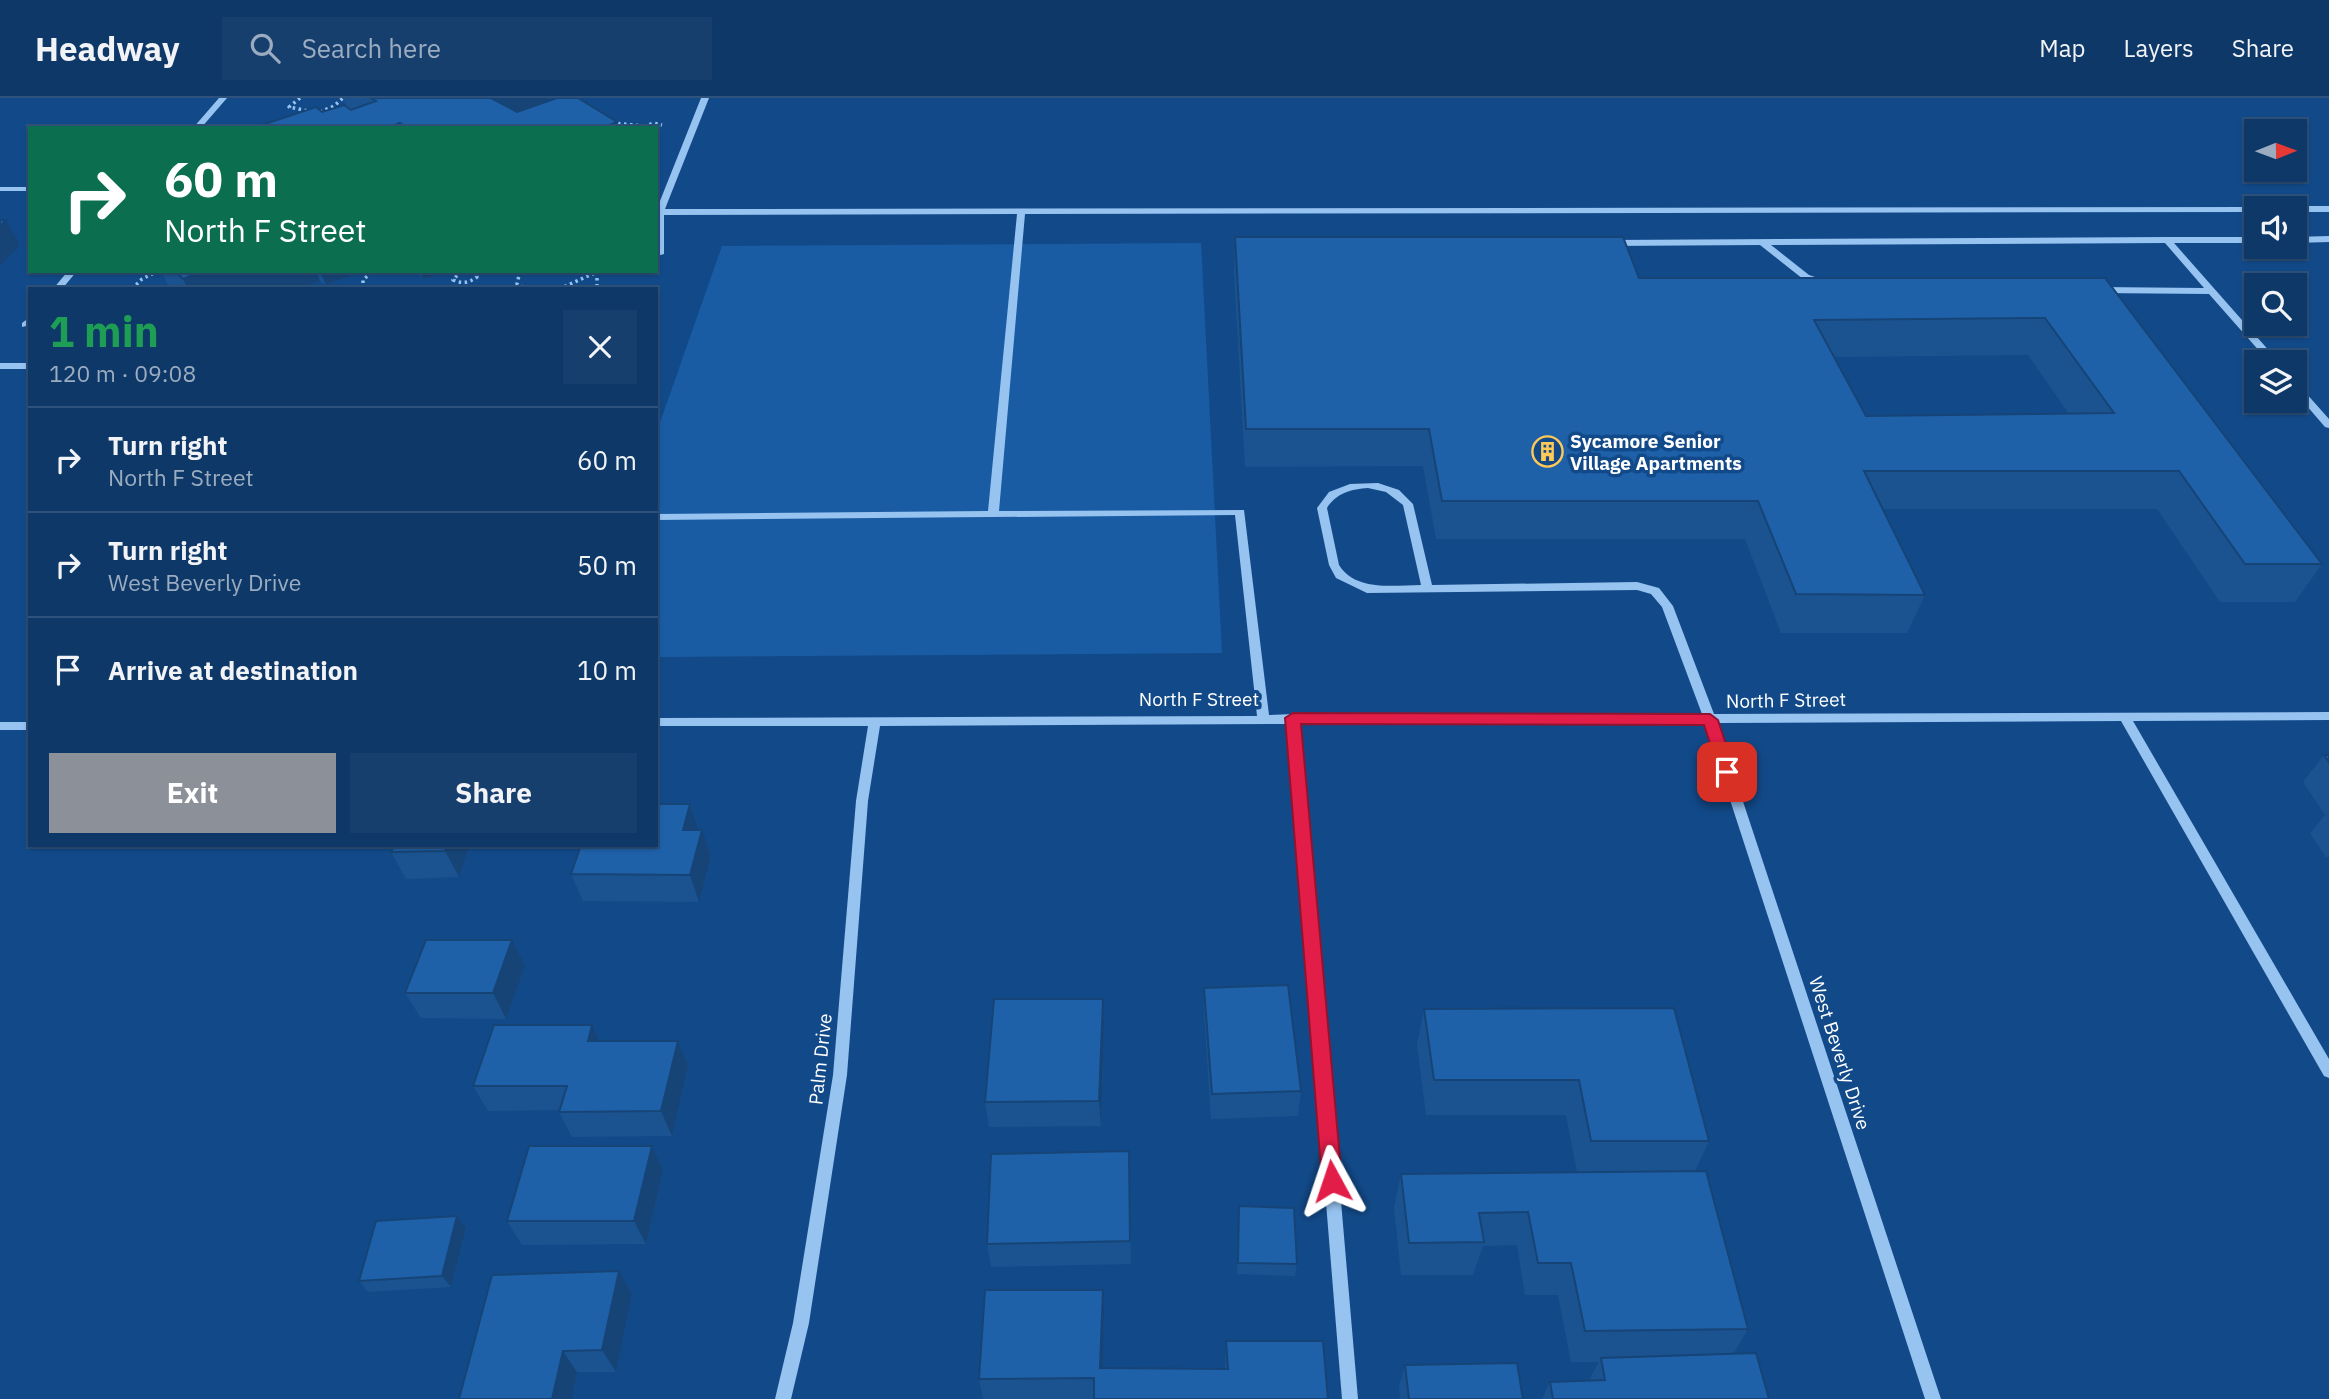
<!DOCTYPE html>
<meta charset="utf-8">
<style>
:root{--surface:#0e3867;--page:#173f6d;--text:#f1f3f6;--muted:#9bacc0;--line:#2e527b;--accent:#8c9099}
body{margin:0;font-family:"IBM Plex Sans",sans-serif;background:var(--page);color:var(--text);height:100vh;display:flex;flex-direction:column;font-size:26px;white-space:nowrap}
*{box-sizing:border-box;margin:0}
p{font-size:23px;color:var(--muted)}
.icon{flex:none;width:38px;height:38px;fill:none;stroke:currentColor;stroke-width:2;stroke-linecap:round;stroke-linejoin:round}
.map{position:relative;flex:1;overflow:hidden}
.drawer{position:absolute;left:28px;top:189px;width:630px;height:560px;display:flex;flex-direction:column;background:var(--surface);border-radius:0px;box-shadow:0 2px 5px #0004,0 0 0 2px var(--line)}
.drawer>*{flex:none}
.banner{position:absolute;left:28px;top:28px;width:630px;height:147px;border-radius:0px;box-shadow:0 2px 5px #0004,0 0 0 2px var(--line);background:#0b6e4f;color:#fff;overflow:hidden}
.needle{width:46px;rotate:89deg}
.fabs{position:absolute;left:2244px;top:21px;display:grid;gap:14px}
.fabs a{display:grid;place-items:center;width:63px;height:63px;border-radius:0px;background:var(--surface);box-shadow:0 2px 5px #0004,0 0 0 2px var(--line);font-size:35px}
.pin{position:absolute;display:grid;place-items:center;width:60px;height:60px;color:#fff;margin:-30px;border-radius:14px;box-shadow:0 4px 10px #0006}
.me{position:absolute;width:77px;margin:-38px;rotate:355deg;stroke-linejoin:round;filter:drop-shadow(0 0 5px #0008)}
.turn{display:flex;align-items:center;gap:24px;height:147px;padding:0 21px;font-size:32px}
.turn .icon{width:91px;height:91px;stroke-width:2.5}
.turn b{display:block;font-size:49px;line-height:60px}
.round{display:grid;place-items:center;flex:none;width:74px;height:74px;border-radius:0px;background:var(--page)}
.summary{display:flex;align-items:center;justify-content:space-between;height:119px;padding:0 21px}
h1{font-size:42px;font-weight:800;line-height:52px;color:#1e9e55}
.cta{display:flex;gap:14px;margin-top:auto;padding:14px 21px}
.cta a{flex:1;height:80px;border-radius:0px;background:var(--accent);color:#fff;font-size:28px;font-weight:800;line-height:80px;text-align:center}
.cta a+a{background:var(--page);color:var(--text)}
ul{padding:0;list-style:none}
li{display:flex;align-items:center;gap:21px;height:105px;padding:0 21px;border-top:2px solid var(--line)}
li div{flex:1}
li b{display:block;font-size:26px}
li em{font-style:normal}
header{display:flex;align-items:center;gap:42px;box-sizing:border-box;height:98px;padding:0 35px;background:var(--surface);border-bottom:2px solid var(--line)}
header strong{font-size:33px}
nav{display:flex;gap:38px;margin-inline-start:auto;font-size:24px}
.search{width:490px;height:63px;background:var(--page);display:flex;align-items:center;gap:18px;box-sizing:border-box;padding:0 24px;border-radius:0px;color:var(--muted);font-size:26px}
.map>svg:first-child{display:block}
</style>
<header>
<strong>Headway</strong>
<div class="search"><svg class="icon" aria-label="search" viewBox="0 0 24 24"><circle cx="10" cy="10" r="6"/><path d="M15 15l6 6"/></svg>Search here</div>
<nav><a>Map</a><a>Layers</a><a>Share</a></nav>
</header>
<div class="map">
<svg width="2329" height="1301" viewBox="0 0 2329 1301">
<rect width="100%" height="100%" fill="#124a89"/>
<path fill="#1a5ca3" d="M1201,145L1222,555L656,559V336L722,148Z"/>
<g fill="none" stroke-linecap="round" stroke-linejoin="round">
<path stroke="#97c3f1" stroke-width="3.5" stroke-dasharray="2.5 3.5" stroke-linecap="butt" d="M300,0L289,9L308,13
M320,14L334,8L343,0
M612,25L645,28
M644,29L653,25L662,27
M461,173L453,182C462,186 469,185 477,179L475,173
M520,173L517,186L527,191
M597,174V191
M132,191L142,181L158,173
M363,191V182L373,173
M559,191L597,174"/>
<path fill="#97c3f1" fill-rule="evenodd" d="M219,0H227L201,30H193Z
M701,0H709L665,111L2259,109L2256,110V114L1025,116L999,413L1244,412L1269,617L1293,616L1297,617L1702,616L1662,509L1651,496L1637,492L1367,495L1336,480L1329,467L1317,410L1329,394L1350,386L1378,385L1399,392L1413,406L1432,487L1637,484L1659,490L1673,508L1714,616L2329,614V622L2133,623L2329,961V980L2324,978L2121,623L1717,625L1941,1301H1925L1705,625L1300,626L1358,1301H1342L1287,626L880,628L868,703L847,977L809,1225L791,1301H775L793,1225L833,977L856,703L868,628H656V620L1257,618L1235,417L656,422V416L988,413L1017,116L664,117V156L657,158L656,113ZM1368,390L1386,394L1403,407L1421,487C1394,487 1356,494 1339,467L1327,410C1336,395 1352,391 1368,390Z
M0,89H30V93H0Z
M2294,108H2329V114H2294V110H2290Z
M2329,138V144L2294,145V139Z
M2167,139H2256V145H2174L2279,264H2269L2209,196L2097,195L2093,192L2097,189L2204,190L2165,145L1771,147L1809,177L1827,183L1828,185L1824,188L1803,181L1760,147L1609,148L1605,145L1609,142Z
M68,173H77L62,191H53Z
M30,219V227L22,229V225Z
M0,265H30V271H0Z
M2294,284L2297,285L2329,321V330L2325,329L2294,293Z
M0,624H30V632H0Z"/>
</g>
<path fill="#1b5391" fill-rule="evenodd" d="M343,0H548L549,3L618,30H253L346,8Z
M1235,139L1639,180H2105L2322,466L2295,504H2220L2157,411H1883L1925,497L1907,535H1781L1745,441H1436L1423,368L1245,369L1234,175ZM2028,257L2069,316L1866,318L1834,259Z
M161,173H363L326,187L320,183L300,191H170Z
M413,173H446L423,181Z
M2324,657H2329V759H2326L2310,735L2325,717L2303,684Z
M690,706L699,732L711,758L699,804L583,803L571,776Z
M470,747L459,779L406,781L391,754Z
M525,868L506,921L421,920L405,895Z
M1204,890L1301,993L1298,1018L1211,1021L1204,915Z
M1103,901L1104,926L1101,1028L989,1029L985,1004Z
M1424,911L1709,1043L1695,1073L1748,1231L1733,1256L1769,1301H1542L1550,1284L1589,1282L1599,1264H1571L1558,1197H1525L1517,1147L1483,1148L1473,1177H1401L1394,1110L1401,1076L1577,1074L1566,1017H1426L1417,947Z
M592,927L600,943L688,968L672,1038L572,1039L559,1014V1012L488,1013L473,988Z
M1129,1053L1131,1166L991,1169L987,1146Z
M663,1072L646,1146L522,1147L507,1123Z
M1239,1108L1297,1166L1295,1178L1237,1176Z
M466,1130L451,1189L368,1194L359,1183Z
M632,1196L616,1274H577L572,1301H459Z
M1104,1214L1102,1270L1225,1271L1226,1243L1328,1301H983L979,1281Z
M1405,1267L1523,1301H1400L1399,1288Z"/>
<path fill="#164476" d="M478,0H548L551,12L500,30Z
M617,24L618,30H602Z
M400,25L402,30H387Z
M6,122L20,147L0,168V128Z
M203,173H316L320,183L300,191H188L183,181Z
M320,173H363L326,187Z
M420,173H446L423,181Z
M690,706L699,733L683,732Z
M702,732L711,758L699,804L690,777Z
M447,747H470L459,779L445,753Z
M512,842L525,868L506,921L493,895Z
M1103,901L1104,926L1101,1028L1099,1003Z
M592,927L604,952L588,943Z
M678,943L688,968L672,1038L661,1013Z
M652,1048L663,1072L646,1146L634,1123Z
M457,1118L466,1130L451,1189L442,1178Z
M619,1173L632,1196L616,1274L602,1252Z
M1103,1192L1104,1214L1102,1291L1100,1270Z
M563,1253L577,1274L572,1301H552Z"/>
<path fill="#1f61a9" stroke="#164476" stroke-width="2" fill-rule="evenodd" d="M371,0H491L517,14L557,0H578L617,24L602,30H407L400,25L387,30H253L316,9L322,14L344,7L351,12L376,3Z
M0,122H6L0,128Z
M1235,139H1623L1639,180H2105L2322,466H2245L2179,373H1864L1925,497L1796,496L1758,403H1442L1429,331H1246ZM2045,220L2114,315L1866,318L1814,222Z
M175,173H203L183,181Z
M2324,657H2329V664Z
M656,706H690L683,732H702L690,777L571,776L581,747H656Z
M394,747H447L445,753L391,754Z
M426,842H512L493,895H405Z
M1288,887L1301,993L1212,996L1204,890Z
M994,901H1103L1099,1003L985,1004Z
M1674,910L1709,1043H1591L1579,982H1434L1424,911Z
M494,927H592L588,943H678L661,1013L559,1014L567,988H473Z
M529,1048H652L634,1123H507Z
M1129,1053L1130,1143L987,1146L991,1056Z
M1706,1073L1748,1231L1585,1233L1571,1165H1538L1528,1114L1479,1115L1484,1144L1409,1145L1401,1076Z
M1239,1108L1294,1110L1297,1166L1238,1165Z
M457,1118L442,1178L359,1183L376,1123Z
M619,1173L602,1252L563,1253L552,1301H459L492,1177Z
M985,1192H1103L1100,1270L1228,1271L1226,1243H1323L1328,1301H1094V1280L979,1281Z
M1756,1255L1769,1301H1553L1550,1284L1605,1282L1601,1260Z
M1517,1265L1523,1301H1409L1405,1267Z"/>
<path fill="#e11d48" stroke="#92132f" stroke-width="2" d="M1293,615L1710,616L1718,622L1735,674L1733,678H1721L1704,627L1301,626L1342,1083L1339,1090L1332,1092L1325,1090L1322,1083L1285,620Z"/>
<defs>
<symbol id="building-ring" viewBox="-11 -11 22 22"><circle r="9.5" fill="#124a89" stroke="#ffc957" stroke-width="1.5"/><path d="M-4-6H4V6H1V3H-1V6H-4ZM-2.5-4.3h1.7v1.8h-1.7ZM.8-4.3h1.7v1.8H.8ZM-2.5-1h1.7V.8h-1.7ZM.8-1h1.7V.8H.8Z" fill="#ffc957"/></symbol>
</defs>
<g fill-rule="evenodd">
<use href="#building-ring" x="1530" y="336" width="35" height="35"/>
</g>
<g text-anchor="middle" stroke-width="7" stroke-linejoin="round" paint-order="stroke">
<g font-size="19" font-weight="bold" fill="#fff" stroke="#124a89" text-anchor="start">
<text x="1570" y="350">Sycamore Senior<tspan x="1570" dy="22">Village Apartments</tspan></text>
</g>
<g font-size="19" fill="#fff" stroke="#124a89">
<text x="1199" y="608">North F Street</text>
<text transform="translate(1786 602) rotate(-1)" y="7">North F Street</text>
<text transform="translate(1840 955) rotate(72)" y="7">West Beverly Drive</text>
<text transform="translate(820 961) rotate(-84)" y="7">Palm Drive</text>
</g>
</g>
</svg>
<div class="fabs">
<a><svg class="needle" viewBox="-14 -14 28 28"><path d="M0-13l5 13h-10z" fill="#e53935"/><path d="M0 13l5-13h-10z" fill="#9bacc0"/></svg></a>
<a><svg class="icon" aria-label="sound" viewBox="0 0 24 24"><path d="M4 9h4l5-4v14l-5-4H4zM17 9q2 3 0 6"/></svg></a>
<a><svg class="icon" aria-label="search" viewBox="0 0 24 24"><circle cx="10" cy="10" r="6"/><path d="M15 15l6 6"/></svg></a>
<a><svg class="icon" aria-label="layers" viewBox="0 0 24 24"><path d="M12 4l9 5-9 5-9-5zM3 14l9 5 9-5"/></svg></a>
</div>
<div class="pin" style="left:1727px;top:674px;background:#d93025"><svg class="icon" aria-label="arrive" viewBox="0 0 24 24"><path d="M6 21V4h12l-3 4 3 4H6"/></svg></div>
<svg class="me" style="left:1332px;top:1083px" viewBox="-20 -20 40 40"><path d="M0-17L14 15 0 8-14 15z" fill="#e11d48" stroke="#fff" stroke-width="4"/></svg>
<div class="banner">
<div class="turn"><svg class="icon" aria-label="right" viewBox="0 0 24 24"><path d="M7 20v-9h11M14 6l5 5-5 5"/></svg><div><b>60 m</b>North F Street</div></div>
</div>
<section class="drawer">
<div class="summary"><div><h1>1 min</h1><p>120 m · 09:08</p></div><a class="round"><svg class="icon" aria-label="close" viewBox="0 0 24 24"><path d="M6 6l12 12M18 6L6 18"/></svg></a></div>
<ul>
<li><svg class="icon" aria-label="right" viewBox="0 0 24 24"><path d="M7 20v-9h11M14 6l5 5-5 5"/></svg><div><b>Turn right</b><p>North F Street</p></div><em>60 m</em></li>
<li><svg class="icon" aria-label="right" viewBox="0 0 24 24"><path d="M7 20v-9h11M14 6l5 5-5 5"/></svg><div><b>Turn right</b><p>West Beverly Drive</p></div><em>50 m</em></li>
<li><svg class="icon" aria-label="arrive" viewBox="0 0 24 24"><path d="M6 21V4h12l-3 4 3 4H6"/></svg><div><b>Arrive at destination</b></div><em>10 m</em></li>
</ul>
<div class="cta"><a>Exit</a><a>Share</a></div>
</section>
</div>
